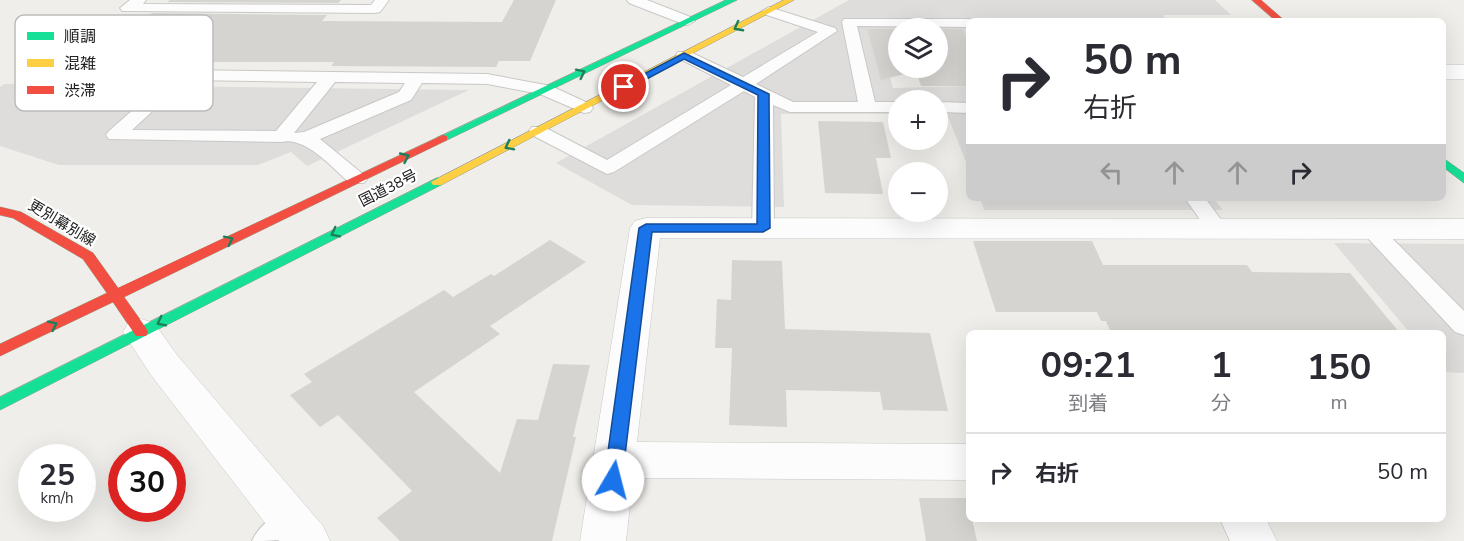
<!DOCTYPE html>
<html lang="ja">
<meta charset="utf-8">
<style>
:root{--surface:#fff;--page:#f2f2f3;--text:#2b2b33;--muted:#7c7c81;--line:#e1e1e2}
body{margin:0;font-family:"Nunito Sans","Noto Sans JP",sans-serif;background:var(--page);color:var(--text);height:100vh;display:flex;flex-direction:column;font-size:22px;white-space:nowrap}
*{box-sizing:border-box;margin:0}
p{font-size:20px;color:var(--muted)}
.icon{flex:none;width:33px;height:33px;fill:none;stroke:currentColor;stroke-width:2;stroke-linecap:round;stroke-linejoin:round}
.map{position:relative;flex:1;overflow:hidden}
.side{position:absolute;left:966px;top:330px;width:480px;height:192px;display:flex;flex-direction:column;background:var(--surface);border-radius:9px;box-shadow:0 6px 24px #0002}
.side>*{flex:none}
.top-card{position:absolute;left:966px;top:18px;width:480px;height:183px;border-radius:9px;box-shadow:0 6px 24px #0002;background:#fff;color:var(--text);overflow:hidden}
.controls{position:absolute;left:888px;top:18px;display:grid;gap:12px}
.controls a{display:grid;place-items:center;width:60px;height:60px;border-radius:50%;background:var(--surface);box-shadow:0 6px 24px #0002;font-size:30px}
.speed{position:absolute;left:18px;top:444px;display:flex;gap:12px;font-size:30px;font-weight:700;text-align:center}
.speed>*{display:grid;place-content:center;width:78px;height:78px;border-radius:50%;background:var(--surface);box-shadow:0 6px 24px #0002;line-height:1}
.speed small{font-size:15px;font-weight:400}
.speed .limit{border:9px solid #d22;background:#fff;color:#111}
.pin{position:absolute;display:grid;place-items:center;width:51px;height:51px;color:#fff;margin:-26px;border:3px solid #fff;border-radius:50%;box-shadow:0 2px 6px #0007}
.me{position:absolute;width:66px;margin:-33px;rotate:8deg;stroke-linejoin:round;filter:drop-shadow(0 0 4px #0008)}
.turn{display:flex;align-items:center;gap:21px;height:126px;padding:0 18px;font-size:27px}
.turn .icon{width:78px;height:78px;stroke-width:2.5}
.turn b{display:block;font-size:42px;line-height:51px}
.lanes{display:flex;align-items:center;height:57px;padding:0 18px;background:#0003;justify-content:center;gap:30px;direction:ltr}
.lanes .off{opacity:.35}
.eta{display:flex;justify-content:space-evenly;align-items:center;height:102px;text-align:center}
.eta b{font-size:36px;font-weight:700;line-height:42px}
ul{padding:0;list-style:none}
li{display:flex;align-items:center;gap:18px;height:78px;padding:0 18px;border-top:2px solid var(--line)}
li div{flex:1}
li b{display:block;font-size:22px}
li em{font-style:normal}
.map>svg:first-child{display:block}
</style>
<div class="map">
<svg width="1464" height="541" viewBox="0 0 1464 541">
<rect width="100%" height="100%" fill="#efeeea"/>
<path fill="#dedddb" d="M849,0H1215L1231,15H1163L1167,21H969V37H965L961,29H867L879,71H888L893,88L969,86V170L947,114H938V100H898V114H781L784,207L632,205L556,163Z
M4,84L469,90L307,166L291,152L258,165H59L0,146V87Z
M980,198H1213L1223,210H984Z
M1334,243L1464,244V373L1443,372V333H1410Z"/>
<path fill="#d6d4d1" d="M170,0H341L338,3L167,2Z
M514,0H556L530,61H499L496,67L331,66L334,62H190L204,48L193,41L166,62H154L132,80L58,79L136,20H144L152,13L327,15L322,21L502,22Z
M867,29H898V68H938V29H962L969,43V86H921L916,71L881,80Z
M818,121L883,122L891,158H876L883,194L825,193Z
M550,240L586,262L490,326L500,334L414,392L500,473L517,419L538,420L553,364L590,365L573,437H576L552,541H400L377,518L412,491L338,415L320,427L290,395L312,382L304,374L444,290L453,297L491,274L494,276Z
M973,241H1092L1103,265H1247L1252,272L1350,273L1400,333H1111L1106,321H1101L1097,312H996Z
M732,260L782,261L785,329L930,333L948,411L883,410L880,392L786,390L787,427L729,425L732,348H715L717,299L731,300Z
M919,498H967L969,519H972L977,541H926Z"/>
<g fill="none" stroke-linecap="round" stroke-linejoin="round">
<defs>
<path id="lane" d="M130,0H146L143,4L371,5L375,0H389L380,12L375,13L122,11L120,8Z
M627,0H647L693,18L695,21L688,25L683,24L629,3Z
M769,7L835,28L837,31L756,84L793,102H858L842,22L844,19H969L975,21H969V27L857,26L875,102H898V112H790L773,105L774,228L770,233L763,235L756,233L752,228L755,97L744,91L614,172L607,174L532,135L529,131L532,127H544L607,160L731,85L678,58L676,55L678,52H690L743,77L818,32L764,14L762,11Z
M194,43L202,48L178,70L487,74L551,86L590,104L593,108L590,112L584,113L540,94L487,84L422,83L411,100L320,139L364,175L367,179L364,183H350C332,168 306,136 281,142L109,139L106,135L109,131L167,80L157,78L155,75L157,72L189,45ZM186,80L317,82L276,131L132,130ZM335,82L405,83L399,92L304,132L294,133Z
M938,102L969,103V113L938,112Z
M1185,198H1205L1228,229L1224,234L1217,236L1210,234Z
M1371,222L1378,224L1464,311V335L1455,332L1364,234L1360,229L1364,224Z
M291,508L302,512L306,522C295,541 276,541 252,541C259,525 275,514 291,508Z"/>
<path id="street" d="M1443,65H1464V79H1443Z
M646,218L1464,219V239L660,238L637,442L969,444V480L633,478L626,541H580L630,228L635,221Z
M141,319L154,323L177,355L323,526L330,541H279L151,375L123,332L128,323Z
M1220,519H1266L1277,541H1230Z"/>
<path id="fast" d="M726,0H737L447,140H439L437,138Z
M1443,158L1464,173V183L1443,167Z
M437,178L441,179L443,182L441,185L0,410V397Z"/>
<path id="slow" d="M784,0H794L441,185H433L431,182Z"/>
<path id="jam" d="M1252,0H1261L1285,21H1276Z
M443,135L447,136V140L124,297L146,328L148,332L146,336H136L113,302L0,356V344L107,293L83,259L13,218L0,215V207L21,212L93,253L118,288Z"/>
</defs>
<use href="#lane" stroke="#c8c8c6" stroke-width="2"/>
<use href="#street" stroke="#c8c8c6" stroke-width="1"/>
<use href="#fast" stroke="#979a80" stroke-width="1"/>
<use href="#slow" stroke="#979a80" stroke-width="1"/>
<use href="#jam" stroke="#979a80" stroke-width="1"/>
<use href="#lane" fill="#fdfcfc" fill-rule="evenodd"/>
<use href="#street" fill="#fdfcfc" fill-rule="evenodd"/>
<use href="#fast" fill="#16e098" fill-rule="evenodd"/>
<use href="#slow" fill="#ffcf43" fill-rule="evenodd"/>
<use href="#jam" fill="#f24e42" fill-rule="evenodd"/>
</g>
<defs><path id="oneway-chevron" d="M-2-3.5L2.5 0L-2 3.5" fill="none" stroke-width="1.6" stroke-linecap="round" stroke-linejoin="round" transform="scale(1.5)"/></defs>
<g stroke="#1c805c">
<use href="#oneway-chevron" transform="translate(738 27) rotate(152)"/>
<use href="#oneway-chevron" transform="translate(581 73) rotate(-26)"/>
<use href="#oneway-chevron" transform="translate(509 146) rotate(153)"/>
<use href="#oneway-chevron" transform="translate(405 157) rotate(-25)"/>
<use href="#oneway-chevron" transform="translate(335 233) rotate(153)"/>
<use href="#oneway-chevron" transform="translate(229 240) rotate(-26)"/>
<use href="#oneway-chevron" transform="translate(161 322) rotate(153)"/>
<use href="#oneway-chevron" transform="translate(53 325) rotate(-26)"/>
</g>
<path fill="#1a73e8" stroke="#114b97" stroke-width="1.5" d="M684,53L769,94L770,228L763,232H652L622,480L619,485L613,488L607,485L604,480L639,228L646,224H757L758,95L684,59L628,89L619,87Z"/>
<g text-anchor="middle" stroke-width="4.5" stroke-linejoin="round" paint-order="stroke">
<g font-size="15" fill="#212121" stroke="#fff">
<text transform="translate(388 188) rotate(-27)" y="5">国道38号</text>
<text transform="translate(62 223) rotate(31)" y="5">更別幕別線</text>
</g>
</g>
<rect x="15" y="15" width="198" height="96" rx="9" fill="#fff" stroke="#bcbcbc" stroke-width="1.5"/>
<rect x="27" y="32" width="27" height="8" fill="#16e098"/>
<rect x="27" y="59" width="27" height="8" fill="#ffcf43"/>
<rect x="27" y="86" width="27" height="8" fill="#f24e42"/>
<g font-size="16" fill="#212121">
<text x="64" y="42">順調</text>
<text x="64" y="69">混雑</text>
<text x="64" y="96">渋滞</text>
</g>
</svg>
<div class="controls">
<a><svg class="icon" aria-label="layers" viewBox="0 0 24 24"><path d="M12 4l9 5-9 5-9-5zM3 14l9 5 9-5"/></svg></a>
<a>+</a>
<a>−</a>
</div>
<div class="speed"><div>25<small>km/h</small></div><div class="limit">30</div></div>
<div class="pin" style="left:624px;top:87px;background:#d93025"><svg class="icon" aria-label="arrive" viewBox="0 0 24 24"><path d="M6 21V4h12l-3 4 3 4H6"/></svg></div>
<svg class="me" style="left:613px;top:480px" viewBox="-20 -20 40 40"><circle r="19" fill="#fff"/><path d="M0-13L10 11 0 6-10 11z" fill="#1a73e8"/></svg>
<div class="top-card">
<div class="turn"><svg class="icon" aria-label="right" viewBox="0 0 24 24"><path d="M7 20v-9h11M14 6l5 5-5 5"/></svg><div><b>50 m</b>右折</div></div>
<div class="lanes"><svg class="icon off" aria-label="left" viewBox="0 0 24 24"><path d="M17 20v-9H6M10 6l-5 5 5 5"/></svg><svg class="icon off" aria-label="ahead" viewBox="0 0 24 24"><path d="M12 20V5M6 11l6-6 6 6"/></svg><svg class="icon off" aria-label="ahead" viewBox="0 0 24 24"><path d="M12 20V5M6 11l6-6 6 6"/></svg><svg class="icon" aria-label="right" viewBox="0 0 24 24"><path d="M7 20v-9h11M14 6l5 5-5 5"/></svg></div>
</div>
<section class="side">
<div class="eta">
<div><b>09:21</b><p>到着</p></div>
<div><b>1</b><p>分</p></div>
<div><b>150</b><p>m</p></div>
</div>
<ul>
<li><svg class="icon" aria-label="right" viewBox="0 0 24 24"><path d="M7 20v-9h11M14 6l5 5-5 5"/></svg><div><b>右折</b></div><em>50 m</em></li>
</ul>
</section>
</div>
